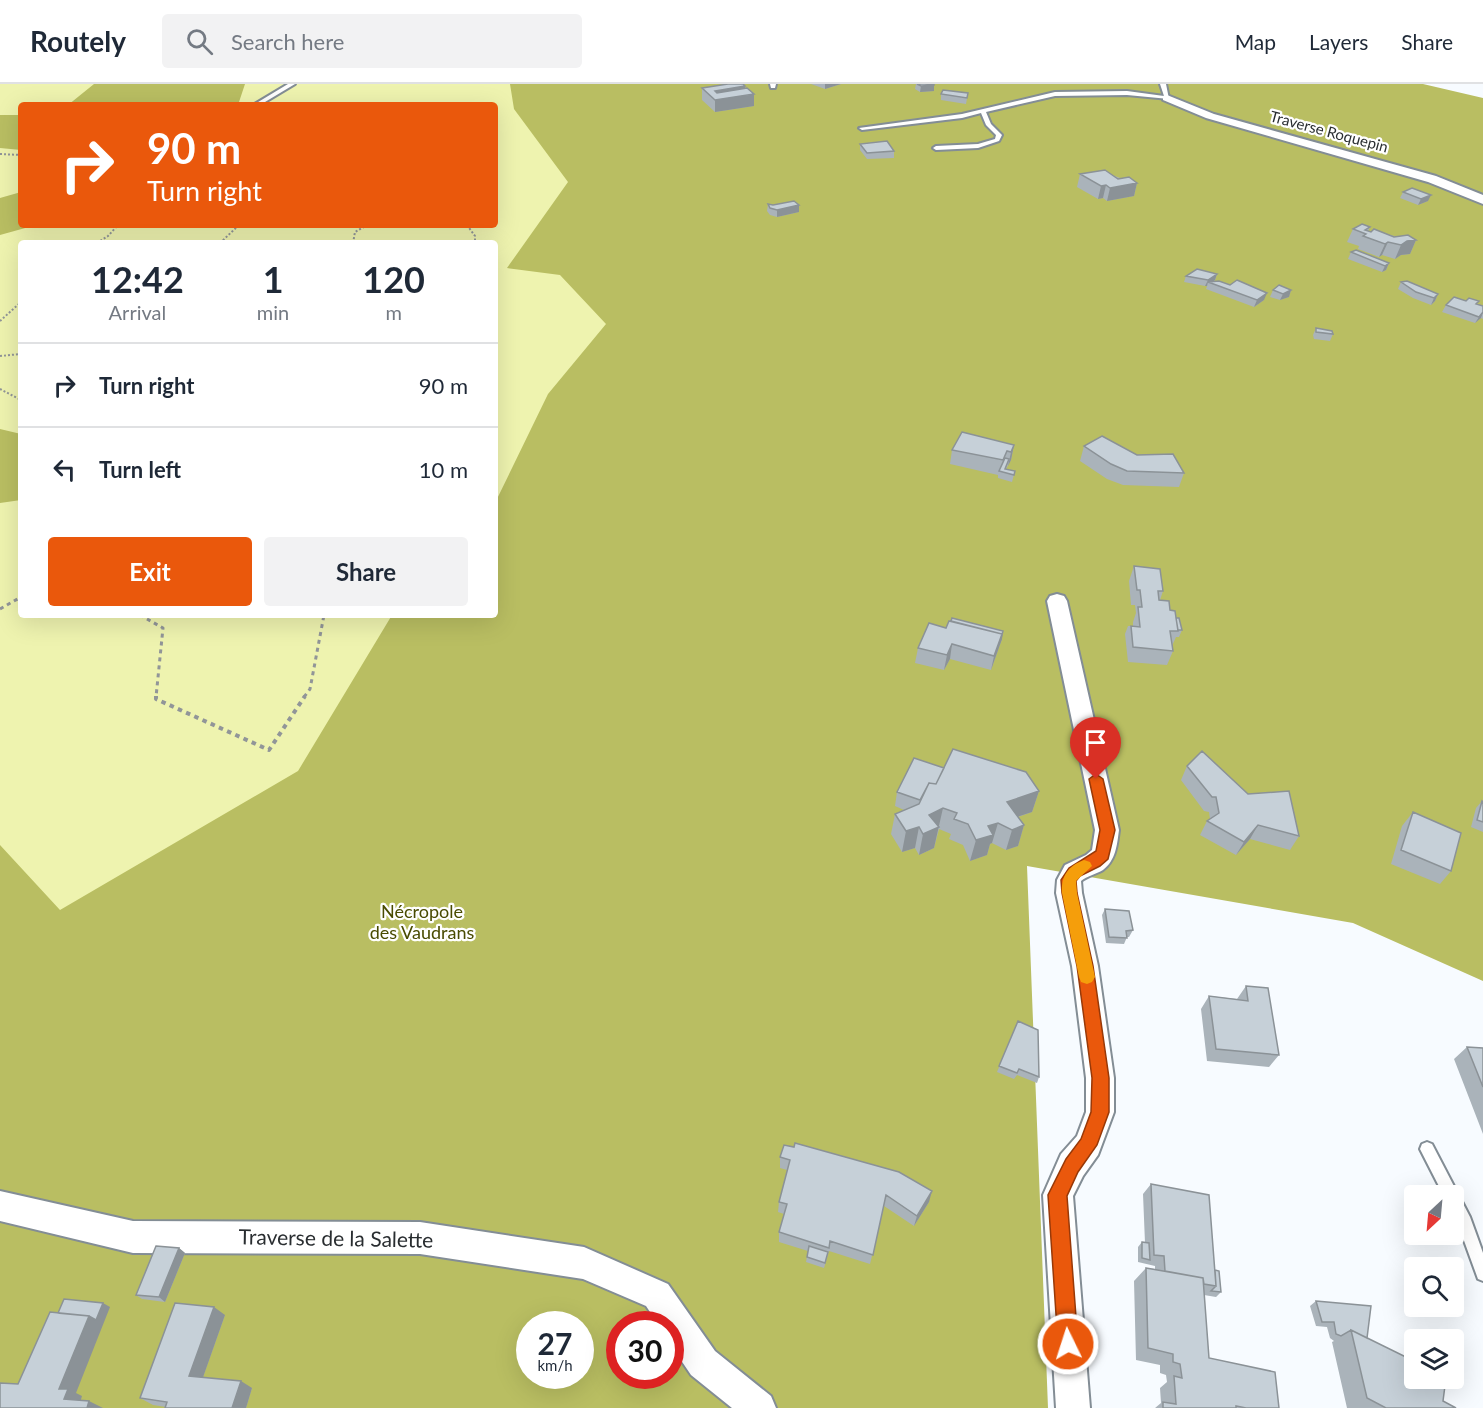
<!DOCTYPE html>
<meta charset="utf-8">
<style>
:root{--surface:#fff;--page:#f2f2f3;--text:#1f2937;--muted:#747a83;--line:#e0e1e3;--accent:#ea580c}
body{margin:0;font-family:Lato,sans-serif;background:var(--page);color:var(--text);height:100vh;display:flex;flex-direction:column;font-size:22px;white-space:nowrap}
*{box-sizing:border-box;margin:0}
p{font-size:20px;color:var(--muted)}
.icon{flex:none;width:33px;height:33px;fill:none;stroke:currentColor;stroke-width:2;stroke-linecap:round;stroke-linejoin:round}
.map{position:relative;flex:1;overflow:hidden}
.sheet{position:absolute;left:18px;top:156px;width:480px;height:378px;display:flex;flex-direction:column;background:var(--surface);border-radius:6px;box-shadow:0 6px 24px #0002}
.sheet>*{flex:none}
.banner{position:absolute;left:18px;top:18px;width:480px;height:126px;border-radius:6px;box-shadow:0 6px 24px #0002;background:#ea580c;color:#fff;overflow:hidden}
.needle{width:39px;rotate:206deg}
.buttons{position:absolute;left:1404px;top:1101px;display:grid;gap:12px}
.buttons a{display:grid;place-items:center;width:60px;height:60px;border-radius:6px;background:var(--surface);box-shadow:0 6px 24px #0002;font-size:30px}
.speed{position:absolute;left:516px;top:1227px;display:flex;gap:12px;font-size:30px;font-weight:700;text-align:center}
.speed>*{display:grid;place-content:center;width:78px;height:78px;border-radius:50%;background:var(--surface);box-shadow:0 6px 24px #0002;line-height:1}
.speed small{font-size:15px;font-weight:400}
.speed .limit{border:9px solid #d22;background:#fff;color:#111}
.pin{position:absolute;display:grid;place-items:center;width:51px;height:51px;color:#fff;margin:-62px -26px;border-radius:50% 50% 50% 0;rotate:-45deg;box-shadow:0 0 6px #0007}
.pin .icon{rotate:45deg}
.me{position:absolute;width:66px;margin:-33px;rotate:356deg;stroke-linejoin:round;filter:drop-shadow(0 0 4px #0008)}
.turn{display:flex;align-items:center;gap:21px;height:126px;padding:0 30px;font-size:27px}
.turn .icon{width:78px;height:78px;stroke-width:2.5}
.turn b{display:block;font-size:42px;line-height:51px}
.eta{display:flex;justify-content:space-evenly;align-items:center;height:102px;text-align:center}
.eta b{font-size:36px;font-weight:700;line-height:42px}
.cta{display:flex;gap:12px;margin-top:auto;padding:12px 30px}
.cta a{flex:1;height:69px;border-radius:6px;background:var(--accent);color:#fff;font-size:24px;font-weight:700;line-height:69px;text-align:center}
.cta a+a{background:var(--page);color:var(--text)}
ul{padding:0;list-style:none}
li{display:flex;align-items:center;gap:18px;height:84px;padding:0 30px;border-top:2px solid var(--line)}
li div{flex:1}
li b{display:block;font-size:22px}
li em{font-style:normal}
header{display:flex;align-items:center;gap:36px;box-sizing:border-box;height:84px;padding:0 30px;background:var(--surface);border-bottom:2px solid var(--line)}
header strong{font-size:28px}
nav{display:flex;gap:33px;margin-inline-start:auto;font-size:21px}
.search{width:420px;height:54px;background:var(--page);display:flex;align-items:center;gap:15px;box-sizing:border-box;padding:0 21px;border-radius:6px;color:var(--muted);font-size:22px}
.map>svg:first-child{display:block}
</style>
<header>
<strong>Routely</strong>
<div class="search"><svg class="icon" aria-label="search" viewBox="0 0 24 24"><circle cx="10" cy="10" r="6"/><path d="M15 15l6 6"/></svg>Search here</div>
<nav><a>Map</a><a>Layers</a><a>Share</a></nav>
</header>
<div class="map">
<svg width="1483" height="1324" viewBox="0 0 1483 1324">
<rect width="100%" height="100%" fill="#f7fbff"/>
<path fill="#eef3af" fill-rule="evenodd" d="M0,0H624L799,203L0,1098ZM21,21H495V141H21ZM21,159H495V531H21Z"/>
<path fill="#b9be62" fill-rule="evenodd" d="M94,0H245L238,21H68Z
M510,0H1423L1483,14V897L1353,839L1027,782L1048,1324H0V761L60,826L298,687L392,531H495V419L548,310L606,240L560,191L507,184L568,98L514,25ZM530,1240H580V1292H530ZM620,1240H670V1292H620Z
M0,31H21V66L0,64Z
M21,108V141H36L0,151V114Z
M0,345L21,350V416L0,419Z"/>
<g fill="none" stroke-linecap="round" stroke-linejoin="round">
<defs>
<path id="service" d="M288,0H295L260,21H253Z
M770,0H776L775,4H771Z
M1160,0H1166L1169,15L1127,11L1055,12L986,28L991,40L1002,51L999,57L978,64L936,66L933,64L936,62L978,60L995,55L996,51L986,41L981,29L962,34L862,46L859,44L962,30L1055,8L1127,7L1164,12Z
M1427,1058L1432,1060L1470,1133L1483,1169V1197L1478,1195L1454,1129V1112H1444L1420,1065L1422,1060Z"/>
<path id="minor" d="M1167,11L1214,30L1436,92L1483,111V120L1428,98L1206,34L1163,16V12Z
M1057,510L1064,512L1067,517L1119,746C1117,761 1116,776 1103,786C1096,790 1087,792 1081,797L1082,809L1098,882L1114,994V1028L1098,1071L1083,1092L1073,1112L1090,1324H1056L1043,1111L1061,1070L1077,1052L1086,1028V994L1072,882L1056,809L1057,796L1065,781L1086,771L1092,766L1095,746L1047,517L1050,512Z
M0,1107L133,1137L420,1138L584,1163L668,1200L715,1267L771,1312L776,1324H732L691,1291L670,1260V1240H658L646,1222L583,1195L420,1170L133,1169L0,1137Z"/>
</defs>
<use href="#service" stroke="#838d95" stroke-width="4"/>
<use href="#minor" stroke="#838d95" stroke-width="4"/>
<path stroke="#919598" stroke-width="2" stroke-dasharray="2 2" stroke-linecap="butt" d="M0,70L21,71
M467,141L475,152V159
M97,159L108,152L118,141
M220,159L239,141
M353,159L355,148L367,141
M0,237L21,218
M0,272L21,270
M0,305L21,316"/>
<path stroke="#919598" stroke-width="3" stroke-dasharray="4 4" stroke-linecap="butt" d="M0,525L21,513
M140,531L163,544L156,613
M304,613L310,605L324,531"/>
<path stroke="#919598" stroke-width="4" stroke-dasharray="4.5 4.5" stroke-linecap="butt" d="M156,612V615L269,666L305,612"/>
<use href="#service" fill="#fff" fill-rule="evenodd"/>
<use href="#minor" fill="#fff" fill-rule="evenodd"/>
</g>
<path fill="#aab3ba" d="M811,0H841L825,5Z
M916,0H934V7L920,8L915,5Z
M745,2V4L754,10V22L715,28L702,16V4Z
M968,9L966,20L941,16V10Z
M860,60L894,67V74L867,75L860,66Z
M1080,90L1112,91L1120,94L1137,99L1134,112L1107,117L1103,114L1098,115L1077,103Z
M1403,108L1428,117L1418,121L1400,114Z
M768,120L773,121H799V128L777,133L770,131L767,127Z
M1370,143L1368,147L1416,156L1410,170L1401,171L1395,175L1382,171L1379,173L1358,165L1359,162L1347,158L1353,145Z
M1351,168L1389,179L1386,186L1382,188L1348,175Z
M1217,190L1215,196L1213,198L1264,216L1254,223L1206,205L1207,202H1205L1184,198L1186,192Z
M1401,198L1438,210L1435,217L1431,221L1413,214L1398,205Z
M1273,206H1291L1289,213L1280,216L1270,213Z
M1466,217H1479L1477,220L1483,222V235L1481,234L1475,239L1442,228L1446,221Z
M1316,244L1333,250L1330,257L1314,255L1313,251Z
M1014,361L1011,376L1006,385L1015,387L1012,398L998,394V391L950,380L952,366Z
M1084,362L1137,371L1184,389L1179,403L1123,401L1107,395L1080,377Z
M1134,482L1163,507L1160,516L1170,526L1176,534L1182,546L1179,553H1176L1172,562L1173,567L1167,581L1128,578L1125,550L1128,542H1133V538L1136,529L1135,521H1131L1129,497Z
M946,544L1002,555L991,586L950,575L944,586L915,579L918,564Z
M1187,682L1248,710L1299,752L1290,766L1250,755L1236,771L1200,751L1207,737L1210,735L1209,728L1204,727L1181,696Z
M944,684L1039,707L1032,728L1018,733L1024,741L1018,762L1006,766L992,759L990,760L987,771L970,777L963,761L949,755L951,750L939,745L934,764L919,771L915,764L902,768L891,750L895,730L904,726L895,722L897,708Z
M1482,717L1483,718V748L1471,743L1476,724Z
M1413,728L1451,787L1440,800L1391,780L1402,742Z
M1105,825L1133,846L1129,853H1127L1124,860L1106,859L1102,831Z
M1246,902L1279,971L1269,983L1207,977L1201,925L1209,912L1237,915Z
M1018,937L1039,993L1037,999L1017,991L1014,995L997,988Z
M1467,963L1483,964V1050L1454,975Z
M780,1073L929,1118L914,1142L884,1122L870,1180L829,1167L824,1184L806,1178L808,1167L779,1158V1148L784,1130L778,1128L779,1118L787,1086L780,1084Z
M1151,1100L1215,1186L1221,1208L1216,1213L1204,1211L1209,1274L1279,1324H1155L1161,1319L1160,1304L1167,1298L1166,1291L1160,1289V1281L1136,1276L1134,1197L1146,1184L1155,1185V1182L1138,1178V1163L1142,1158L1145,1159L1143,1110Z
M179,1164L185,1169L165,1218L142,1215L136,1211Z
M1316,1217L1367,1254L1443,1317L1456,1324H1347L1332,1258L1334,1257L1330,1254L1327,1243L1316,1242L1310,1222Z
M225,1231L203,1293L252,1304L246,1324H165L166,1323L153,1321L140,1314Z"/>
<path fill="#8b9297" d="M825,0H841L825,5Z
M934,1V7L920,8L921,2Z
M745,2V12L754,10V22L715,28V7Z
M1137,99L1134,112L1107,117L1110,104Z
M1106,101L1103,114L1098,115L1101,102Z
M1431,111L1428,117L1418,121L1421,115Z
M799,121V128L777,133V126Z
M1416,156L1410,170L1401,171L1395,175L1401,161L1407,157Z
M1388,158L1382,171L1379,173L1385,160Z
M1389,179L1386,186L1382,188L1385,182Z
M1217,190L1215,196L1211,199L1208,198L1207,202H1205L1208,196Z
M1291,206L1289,213L1280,216L1283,210Z
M1267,209L1264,216L1254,223L1257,216Z
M1438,210L1435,217L1431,221L1434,214Z
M1483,228L1481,234L1475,239L1479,233Z
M1014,361L1011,376L1008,382L1011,368Z
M1003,547L1002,555L991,586L994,572Z
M952,560L950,575L944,586L947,571Z
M1039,707L1032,728L1001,738L1007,718Z
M943,724L934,764L919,771L923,750L929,731Z
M998,739L992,759L990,760L987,771L970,777L976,756L988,742Z
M1024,741L1018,762L1006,766L1012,746Z
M1258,741L1250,755L1236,771L1244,758Z
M919,743L915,764L902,768L906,747Z
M932,1107L929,1118L914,1142L917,1132Z
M179,1164L185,1169L165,1218L159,1213Z
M103,1219L110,1223L76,1309L82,1312L79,1322L64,1315L59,1305L89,1232Z
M214,1223L225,1231L201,1299L189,1292Z
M241,1297L252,1304L246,1324H232Z
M89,1317L103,1324H87Z"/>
<path fill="#c6d0d8" stroke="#8b9297" stroke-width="1.5" d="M728,0H743L745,2L715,7L717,9L747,4L754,10L715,16L702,4Z
M917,0H934V1L921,2Z
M943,6L968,9L967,14L941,10Z
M887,57L894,67L867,69L860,60Z
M1105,86L1118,95L1129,93L1137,99L1110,104L1106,101L1101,102L1080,90Z
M1412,104L1431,111L1421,115L1403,108Z
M794,117L799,121L777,126L770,124L768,120L773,121Z
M1362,140L1370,143L1365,146L1371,148L1374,145L1394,153L1408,151L1416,156L1407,157L1401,161L1388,158L1385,160L1363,152L1366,150L1353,145Z
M1356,166L1389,179L1385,182L1351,168Z
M1197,185L1217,190L1208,196L1186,192Z
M1237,196L1267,209L1257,216L1208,198L1219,197L1230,201Z
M1407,197L1438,210L1434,214L1416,208L1401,198Z
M1279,201L1291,206L1283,210L1273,206Z
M1454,213L1466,217L1469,214L1479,217L1476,220L1483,222V228L1479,233L1446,221Z
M1316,244L1332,247L1333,250L1316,248Z
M962,348L1014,361L1011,368L1007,367L1003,376L952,366Z
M1102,352L1137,371L1173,370L1184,389L1127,387L1111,380L1084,362Z
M1005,374L1009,375L1005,385L1015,387L1014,391L999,387Z
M1134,482L1160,485L1163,507H1158L1159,516L1169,517L1170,526L1175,527L1178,547H1170L1173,567L1133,563L1131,542L1140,543L1138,523H1142L1140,506H1137Z
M952,534L1003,547L1000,558L1002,550L951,537Z
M1176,534H1179L1182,546H1178Z
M949,537L1002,550L994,572L952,560L947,571L918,564L929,539L946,544Z
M953,665L1026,688L1039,707L1007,718L1024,741L1012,746L998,739L988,742L993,751L976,756L968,740L954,735L957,729L943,724L929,731L939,743L923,750L919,743L906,747L895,730L919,720L929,699L936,700Z
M1202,667L1248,710L1289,707L1299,752L1258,741L1244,758L1207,737L1219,729L1216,713H1212L1187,682Z
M914,674L944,684L936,700L929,699L920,716L897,708Z
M1482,717L1483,718V738L1477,736Z
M1413,728L1461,749L1451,787L1401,766Z
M1105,825L1129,827L1133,846L1126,847L1127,854L1109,853Z
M1246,902L1268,904L1279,971L1216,965L1209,912L1248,917Z
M1018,937L1038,946L1039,993L1019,985L1017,989L999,982Z
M1467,963L1483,964V1003Z
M795,1059L899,1088L932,1107L917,1132L886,1111L873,1171L830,1157L829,1164L779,1148L787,1120L779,1118L790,1076L780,1073L784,1061L794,1063Z
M1151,1100L1209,1111L1216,1202L1204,1200L1203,1194L1165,1187L1164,1172L1154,1171Z
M1142,1158L1149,1159L1150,1176L1142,1174Z
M156,1162L179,1164L159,1213L136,1211Z
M809,1162L828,1168L825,1179L807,1173Z
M1146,1184L1203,1194L1209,1274L1275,1288L1279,1324H1246L1236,1322V1324H1163V1318L1176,1320L1174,1292L1182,1294L1180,1280L1173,1278V1270L1148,1264Z
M1215,1186L1219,1187L1221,1208L1211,1207L1216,1202Z
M64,1215L103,1219L96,1236L89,1232L58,1229Z
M1316,1217L1371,1222L1367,1254L1351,1246L1341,1252L1336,1250L1334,1238H1322Z
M175,1219L214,1223L189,1292L241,1297L232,1324H165L167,1318L140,1314Z
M50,1228L89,1232L59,1305H68L64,1315L89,1317L87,1324H0V1299L18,1300Z
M1351,1246L1414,1277V1294H1446L1443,1317L1456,1324H1386L1367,1314Z"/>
<path fill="#ea580c" stroke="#983908" stroke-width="1.5" d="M1096,690L1103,695L1115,746L1108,775L1100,782L1080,792L1076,797L1077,809L1093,882L1109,994V1028L1097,1061L1078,1088L1067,1112L1078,1260L1076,1267L1068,1270L1061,1267L1058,1260L1048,1111L1066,1075L1081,1055L1091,1028L1092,994L1077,882L1062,809L1061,796L1069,784L1096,767L1100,746L1089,695Z"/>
<path fill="#f59e0b" d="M1084,776L1090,778L1092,782L1076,797L1077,809L1095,893L1092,898L1087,900L1081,898L1079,893L1062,809C1061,792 1068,782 1084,776Z"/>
<g text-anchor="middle" stroke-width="4.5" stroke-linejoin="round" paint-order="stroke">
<g font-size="15" fill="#292d30" stroke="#fff">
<text transform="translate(1329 48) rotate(15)" y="5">Traverse Roquepin</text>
</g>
<g font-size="18" fill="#494b01" stroke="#fff">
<text x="422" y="834">Nécropole<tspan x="422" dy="21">des Vaudrans</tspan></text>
</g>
<g font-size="21" fill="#292d30" stroke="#fff">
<text transform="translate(336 1155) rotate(1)" y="7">Traverse de la Salette</text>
</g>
</g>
</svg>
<div class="buttons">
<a><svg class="needle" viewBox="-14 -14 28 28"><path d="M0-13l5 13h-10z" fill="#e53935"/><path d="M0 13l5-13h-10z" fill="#747a83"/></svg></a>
<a><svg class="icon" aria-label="search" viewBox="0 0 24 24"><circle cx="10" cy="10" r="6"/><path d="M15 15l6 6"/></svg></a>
<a><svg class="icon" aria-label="layers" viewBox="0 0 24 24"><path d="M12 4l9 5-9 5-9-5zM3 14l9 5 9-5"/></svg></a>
</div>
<div class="speed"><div>27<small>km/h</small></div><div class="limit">30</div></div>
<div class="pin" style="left:1096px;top:695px;background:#d93025"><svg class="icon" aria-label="arrive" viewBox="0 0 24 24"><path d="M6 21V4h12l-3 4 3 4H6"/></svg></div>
<svg class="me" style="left:1068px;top:1260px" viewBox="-20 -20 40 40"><circle r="17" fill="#ea580c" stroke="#fff" stroke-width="3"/><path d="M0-11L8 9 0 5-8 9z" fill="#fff"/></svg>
<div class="banner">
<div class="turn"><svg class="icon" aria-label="right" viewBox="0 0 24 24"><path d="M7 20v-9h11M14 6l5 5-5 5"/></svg><div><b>90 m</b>Turn right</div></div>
</div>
<section class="sheet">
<div class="eta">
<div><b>12:42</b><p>Arrival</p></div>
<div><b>1</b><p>min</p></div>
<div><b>120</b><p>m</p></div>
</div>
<ul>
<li><svg class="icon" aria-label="right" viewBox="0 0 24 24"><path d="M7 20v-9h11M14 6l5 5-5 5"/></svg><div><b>Turn right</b></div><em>90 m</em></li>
<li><svg class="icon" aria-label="left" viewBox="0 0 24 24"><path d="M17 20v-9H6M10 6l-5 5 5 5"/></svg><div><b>Turn left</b></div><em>10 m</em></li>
</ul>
<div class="cta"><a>Exit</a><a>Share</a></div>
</section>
</div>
